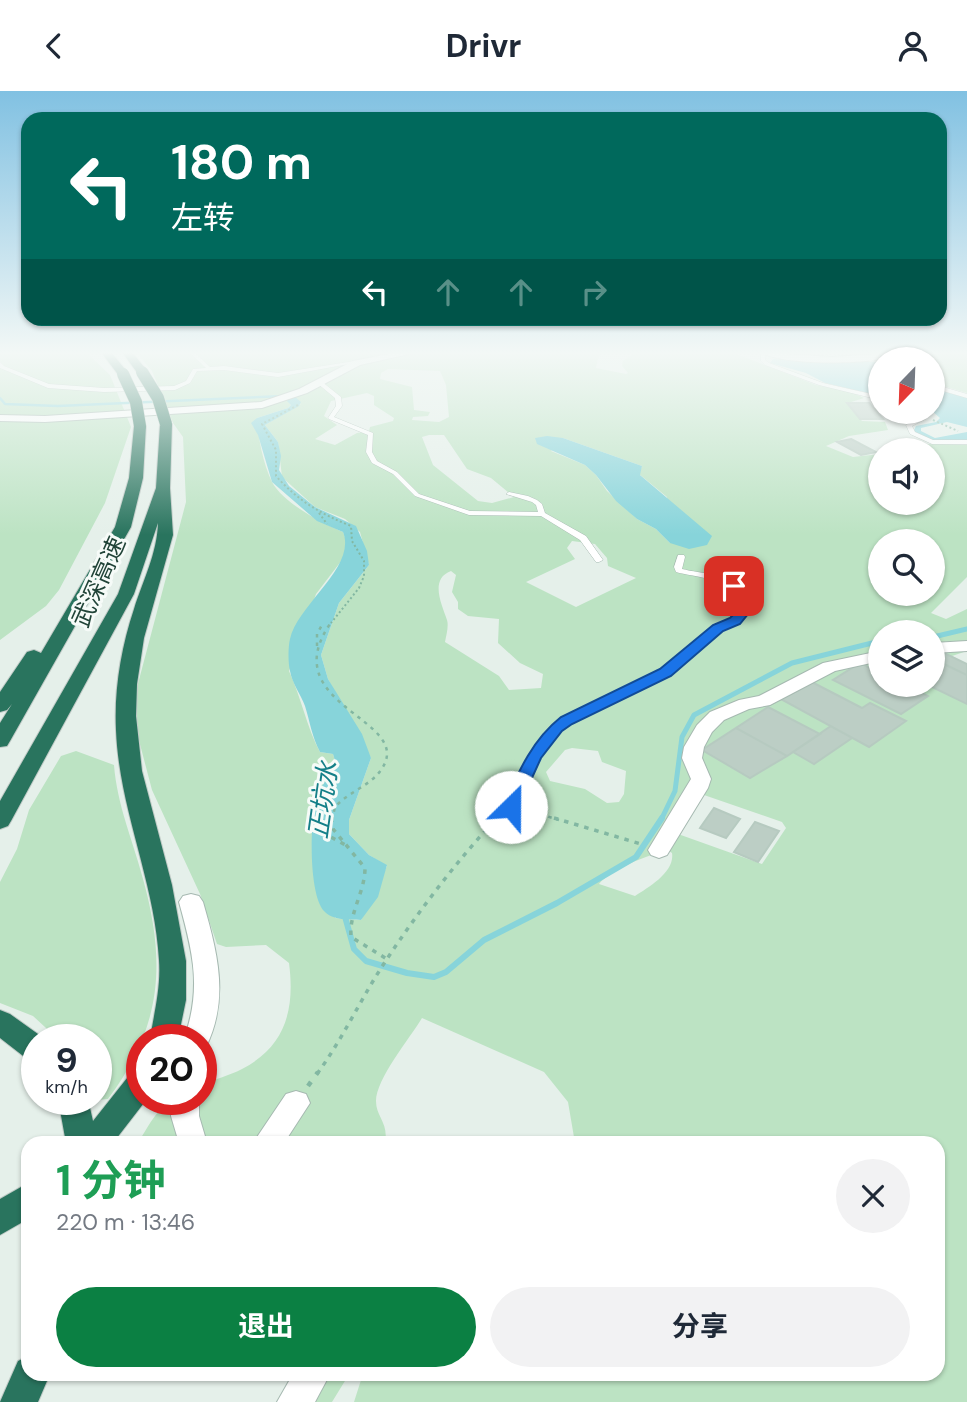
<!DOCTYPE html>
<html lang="zh">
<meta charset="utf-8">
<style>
:root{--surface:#fff;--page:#f2f2f3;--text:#1f2937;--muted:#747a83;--accent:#0b8043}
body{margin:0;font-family:"DM Sans","Noto Sans SC",sans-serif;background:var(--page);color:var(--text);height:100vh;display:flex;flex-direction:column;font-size:26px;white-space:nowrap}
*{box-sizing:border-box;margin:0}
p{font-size:23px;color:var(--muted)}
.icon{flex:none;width:38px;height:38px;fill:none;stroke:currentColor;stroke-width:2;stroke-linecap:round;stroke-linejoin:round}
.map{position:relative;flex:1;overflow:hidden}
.sheet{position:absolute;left:21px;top:1045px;width:924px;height:245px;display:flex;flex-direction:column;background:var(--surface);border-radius:21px;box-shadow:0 2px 5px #0004}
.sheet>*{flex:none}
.top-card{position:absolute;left:21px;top:21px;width:926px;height:214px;border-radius:21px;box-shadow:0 2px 5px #0004;background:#00695c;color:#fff;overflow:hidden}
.needle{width:46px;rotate:203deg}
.fabs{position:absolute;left:868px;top:256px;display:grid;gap:14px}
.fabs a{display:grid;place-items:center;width:77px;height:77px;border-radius:50%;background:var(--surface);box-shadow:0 2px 5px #0004;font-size:35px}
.speed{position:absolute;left:21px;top:933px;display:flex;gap:14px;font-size:35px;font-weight:700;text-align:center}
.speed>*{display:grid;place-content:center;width:91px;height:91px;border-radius:50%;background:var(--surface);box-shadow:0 2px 5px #0004;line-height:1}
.speed small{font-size:18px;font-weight:400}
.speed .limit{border:10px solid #d22;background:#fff;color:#111}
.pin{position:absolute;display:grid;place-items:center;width:60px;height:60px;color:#fff;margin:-30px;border-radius:14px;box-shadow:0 4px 10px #0006}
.me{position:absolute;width:77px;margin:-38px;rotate:23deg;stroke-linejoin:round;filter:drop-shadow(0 0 5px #0008)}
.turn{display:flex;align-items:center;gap:24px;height:147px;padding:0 35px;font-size:32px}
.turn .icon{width:91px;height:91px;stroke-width:2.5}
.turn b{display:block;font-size:49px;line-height:60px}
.lanes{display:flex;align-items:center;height:66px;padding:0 35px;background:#0003;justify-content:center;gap:35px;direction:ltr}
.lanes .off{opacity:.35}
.round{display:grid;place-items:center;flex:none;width:74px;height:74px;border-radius:37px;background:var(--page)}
.overview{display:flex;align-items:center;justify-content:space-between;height:119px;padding:0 35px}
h1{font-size:42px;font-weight:700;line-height:52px;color:#1e9e55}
.action{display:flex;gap:14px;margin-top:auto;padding:14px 35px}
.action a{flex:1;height:80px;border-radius:42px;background:var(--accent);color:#fff;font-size:28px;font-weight:700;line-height:80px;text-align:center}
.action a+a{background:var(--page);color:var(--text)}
header{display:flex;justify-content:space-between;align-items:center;height:91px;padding:0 35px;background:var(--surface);font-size:32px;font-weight:700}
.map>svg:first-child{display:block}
</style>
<header><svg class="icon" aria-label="back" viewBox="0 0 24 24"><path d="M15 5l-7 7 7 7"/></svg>Drivr<svg class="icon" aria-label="person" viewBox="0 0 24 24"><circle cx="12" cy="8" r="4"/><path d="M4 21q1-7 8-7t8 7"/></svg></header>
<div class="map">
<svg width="967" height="1311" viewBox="0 0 967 1311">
<rect width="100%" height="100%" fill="#e5f0ea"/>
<path fill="#bce3c3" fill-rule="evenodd" d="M0,261H86L110,284L131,336L105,412L59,499L46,515L0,549Z
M136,261H604L598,267L596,277L626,283L628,282L622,275L623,270L635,261H726L739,264L816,294L851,301L864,307L848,312L862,330L885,331L888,339L849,345L826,355L853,366L880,363V411H933V359H899L926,353L967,354V486L931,522L946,528L967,518V560L952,565L967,573V1311H354L361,1289L348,1285L332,1311H276L301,1283H938V1052H575L568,1011L544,981L422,927C410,947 376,988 376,1010C376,1026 389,1032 385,1052H138C158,1019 161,1008 201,1008V994C214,988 229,985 242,978C286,955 295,918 289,872L266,854L226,856L217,853L200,803L152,699L136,638L135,604L186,411L183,346L173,332L152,280ZM388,278L440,280L446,294L449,326L439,331L412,329L413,326L428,325L430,321L414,319L412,296L380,288L381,282ZM367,302L374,305V314L394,327L393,330L370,336L369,340L357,342L335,354L315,348L337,334L324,325L331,310ZM287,309L301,313L265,334L278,351L282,386L315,416L345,428L360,441L369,474L339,512L321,564L328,588L371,667L349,729V743L369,764L387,775L361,829L335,827L318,702L336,673L333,663L320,661C307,637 301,606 289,580L316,503L345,465L347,452L343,441C322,432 283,412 272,391C263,373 258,346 257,327L288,317L291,314ZM429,344H444L467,378L491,387L514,406L492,412L478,410L433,374L422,346ZM563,347L642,375L639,383L667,406L670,452L656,438L637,428L607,400L596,384L585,374L551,360ZM572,450L595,453L607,467L608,475L636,487L576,516L526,491L575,468L567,457ZM880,450H933V502H880ZM451,480L456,484L452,501L458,511V518L468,525L499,528L498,552L520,572L543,583L541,597L509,599L499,585L445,551C446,545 449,535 447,529C442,514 429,488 451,480ZM880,541H933V593H880ZM572,657L598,660L602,671L626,680L624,703L619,711L607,712L585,698L550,690L546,681L565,659ZM704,704L782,731L786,737L762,773L678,743ZM669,760L672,762C675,781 649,796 635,805L599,793C610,779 650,762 669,760Z
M931,261H967V302L933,292V268H917L932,264Z
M76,660L114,674C117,714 133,750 143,788C167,874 161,937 108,1008L97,1009L96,1005V948H58L33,925L0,912V791L17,758L29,719L61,665Z"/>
<path fill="#87d4da" d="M773,268L880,271V305L825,292L806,282L770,272Z
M933,297L967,307V336L947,331L921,337V340L935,347L967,341V350H934L913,341L916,335L936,331L940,327L932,320Z
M294,305L301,311L299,315L265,334L278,351L281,365L279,379L289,395L315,416L356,435L367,460L369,474L339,512L321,564L328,588L362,643L371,667L349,729V743L369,764L387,774L378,806L361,829C349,828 333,830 324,820C308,803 309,722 319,701C323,692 331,683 336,673L333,663L320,661C312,646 310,631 305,615C301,604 292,592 290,580C288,572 288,556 290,548C298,513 357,476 343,441L317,430L272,391L258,344L251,332L257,327L288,317L291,314L286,309Z
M547,345L563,347L642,375L640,384L712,445L707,454L689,458L670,452L656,438L637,428L616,410L596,384L585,374L537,353L535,347Z"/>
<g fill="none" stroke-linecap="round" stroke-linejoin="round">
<path stroke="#87d4da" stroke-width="2.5" d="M0,307L5,313L58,315L284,305"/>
<path stroke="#87d4da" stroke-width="5" d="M933,546L967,538
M661,729L675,700L682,646L694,624L792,572L880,550"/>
<path stroke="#87d4da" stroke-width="6" d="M344,822L354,858L366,870L407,882L434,886L446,881L484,849L557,812L636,766L662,727"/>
</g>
<path fill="#bccec5" stroke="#b6cac0" stroke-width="2" d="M847,312H869L883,328H860Z
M851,348L876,361L861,364L837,351Z
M944,562L967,573V584L936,569Z
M933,568L967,584V613L926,593H933Z
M860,572L880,582V593H904L928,605L901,623L833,589Z
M806,588L862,617L870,612L906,630L869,656L777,606Z
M768,616L820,643L787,665L736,637Z
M831,635L852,647L814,673L793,661Z
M736,637L787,665L750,687L702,659Z
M714,717L740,728L726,747L700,737Z
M755,731L779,740L758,771L734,761Z"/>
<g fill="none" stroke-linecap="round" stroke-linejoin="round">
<defs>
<path id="service" d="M189,261H194L210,276L224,275L278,282L368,268L370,269L278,286L224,279L197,280L190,292L175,299L104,301L48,297L0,277V271L4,275L49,293L104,297L174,295L186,290L193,278L206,277Z
M761,261H765V269L769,272L823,292L880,305V309L819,294L765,274L761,270Z
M317,290H321L341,306L342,315L334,326L373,342L372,361L377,370L397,381L419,403L470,420L538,421L536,414L532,411L506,403L509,401L528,405L537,409L542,413L545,422L586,445L603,469L599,471H596L580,449L541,425L469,424L415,405L393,383L372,372L366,361L368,344L329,328L328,327L336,315L335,307L317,292Z
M933,293L967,303V307L933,297Z
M915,320H921L927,327L912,335L915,341L933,349H967V353H932L910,343L906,334L921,326Z
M678,464H684L685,466L682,478C701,483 729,482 742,499C761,523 728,533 713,545C691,563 672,584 646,597C628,606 610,613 592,621C584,624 574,627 568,633C539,654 530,688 515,718H507L506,716C518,684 533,653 559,630C568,622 582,619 593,614C613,606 633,597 651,587C675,573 692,552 714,536C723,530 740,524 740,512C739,488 693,486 676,481L674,476Z"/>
<path id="minor" d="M399,261H418L360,274L307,302L262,317L45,331L0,330V324L45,325L261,311L299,298L353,270Z
M760,261L832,266L905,261C883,275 782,275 760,261Z
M967,550V560L933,562V552Z
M880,560V570L835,580L770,614L749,618L724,629L712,641L704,656L702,667L711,688L708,697L667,764L659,767L651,764L648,759L691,688L682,667L684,656L697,634L710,621L739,609L759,605L823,572Z
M191,803L199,805L203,811C217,860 230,907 206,956L201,958V948H184C202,897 193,862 179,811L183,805Z
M296,1000L306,1003L310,1012L284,1052H253L286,1003Z
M171,1008H199V1025L207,1052H179L171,1025Z
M293,1283H330L315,1311H277Z"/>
<path id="motorway" d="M101,261H111L129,283L127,285H119Z
M122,261H132L148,281L146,283H138Z
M166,329L172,333L170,397L173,444L144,547L137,593L136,625L142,680L172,794L186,870V909L178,948H150C154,922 161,897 159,869C155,791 119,718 116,639C114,599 121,557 134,518C143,489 157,463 158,432L134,503L11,730L8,735L0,738V710L118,503L156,397L160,333Z
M140,331L146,335L143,387L131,436L10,650L7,655L0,656V632L12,613L7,619L0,621V601L27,561L34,559L41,562L115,436L129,387L134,335Z
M0,919L10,923L45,948H37V971L27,968L0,947Z
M142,978V1008H147L113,1052H66L58,1008H88L93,1030L131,982Z
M28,1092V1128L0,1144V1108Z
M28,1265V1283H50L38,1311H0L18,1270Z"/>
</defs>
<use href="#service" stroke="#a6b9b1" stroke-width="1"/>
<use href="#minor" stroke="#a6b9b1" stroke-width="2"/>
<use href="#motorway" stroke="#c1cbc7" stroke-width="2"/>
<path stroke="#82b7a2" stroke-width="2" stroke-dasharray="2 2.5" stroke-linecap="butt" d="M298,314L262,333L276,359V385C298,410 321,423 351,435L352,450L364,470V485L359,497L331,532
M933,329L958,340
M319,422L327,433"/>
<path stroke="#82b7a2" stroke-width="2.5" stroke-dasharray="3.5 5" stroke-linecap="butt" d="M317,555V543L323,532
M524,718L559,729
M332,729L335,716C348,701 370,695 381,679C418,627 270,616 332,530
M496,729L502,722"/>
<path stroke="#82b7a2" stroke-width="3.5" stroke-dasharray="4.5 6" stroke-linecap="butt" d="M331,727L333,738L365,777C365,801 349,821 351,846L387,868
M554,727L641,753
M321,728L331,746L347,755
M317,983C344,946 362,905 387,868C418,821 459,767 497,727"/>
<path stroke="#82b7a2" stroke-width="4.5" stroke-dasharray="5 9" stroke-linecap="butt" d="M308,995L318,981"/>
<use href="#service" fill="#fff" fill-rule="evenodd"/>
<use href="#minor" fill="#fff" fill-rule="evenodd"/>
<use href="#motorway" fill="#29745e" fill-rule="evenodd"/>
<defs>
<path id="motorway-bridge" d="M142,281L158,307L166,333
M123,283L136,311L140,335"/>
</defs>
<use href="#motorway-bridge" stroke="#c1cbc7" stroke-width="13" stroke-linecap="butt"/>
<use href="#motorway-bridge" stroke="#29745e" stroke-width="12"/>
</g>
<linearGradient id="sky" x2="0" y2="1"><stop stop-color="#81c1e2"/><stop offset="0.59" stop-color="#f3f8f6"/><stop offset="1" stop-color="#f3f8f6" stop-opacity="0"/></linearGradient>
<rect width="967" height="444" fill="url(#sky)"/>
<path fill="#1a73e8" stroke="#114b97" stroke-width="2" d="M734,491L738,492L751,510L748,523L740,533L723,540L671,585L572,633L562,640L541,667L517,720H505L503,716C518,682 531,650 561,626L660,578L713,534L730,527L735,522L738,510L728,495Z"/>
<g text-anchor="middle" stroke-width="6" stroke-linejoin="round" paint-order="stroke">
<g font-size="24" fill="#214438" stroke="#f6fbf8">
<text transform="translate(99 491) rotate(-66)" y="8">武深高速</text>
</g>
<g font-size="26" font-style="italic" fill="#137f88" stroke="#f6fbf8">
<text transform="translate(323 709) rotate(-82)" y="9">正坑水</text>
</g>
</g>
</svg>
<div class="fabs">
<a><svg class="needle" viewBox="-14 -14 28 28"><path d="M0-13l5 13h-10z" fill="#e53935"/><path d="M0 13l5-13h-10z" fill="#747a83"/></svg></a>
<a><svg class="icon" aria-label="sound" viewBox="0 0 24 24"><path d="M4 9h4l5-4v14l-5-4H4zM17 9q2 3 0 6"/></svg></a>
<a><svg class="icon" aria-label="search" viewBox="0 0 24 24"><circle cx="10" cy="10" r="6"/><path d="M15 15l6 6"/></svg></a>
<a><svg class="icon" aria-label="layers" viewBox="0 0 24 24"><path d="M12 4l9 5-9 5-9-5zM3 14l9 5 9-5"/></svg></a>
</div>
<div class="speed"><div>9<small>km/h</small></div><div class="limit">20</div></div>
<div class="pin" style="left:734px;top:495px;background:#d93025"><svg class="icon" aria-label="arrive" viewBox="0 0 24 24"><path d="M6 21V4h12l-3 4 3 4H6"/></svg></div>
<svg class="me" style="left:511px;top:716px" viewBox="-20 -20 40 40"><circle r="19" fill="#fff"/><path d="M0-13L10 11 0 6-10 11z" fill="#1a73e8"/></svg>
<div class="top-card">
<div class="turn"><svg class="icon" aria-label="left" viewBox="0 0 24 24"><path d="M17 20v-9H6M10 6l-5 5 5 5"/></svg><div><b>180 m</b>左转</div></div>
<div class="lanes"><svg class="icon" aria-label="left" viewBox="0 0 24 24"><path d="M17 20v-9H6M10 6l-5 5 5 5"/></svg><svg class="icon off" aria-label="ahead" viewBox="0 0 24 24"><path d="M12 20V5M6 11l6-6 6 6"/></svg><svg class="icon off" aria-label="ahead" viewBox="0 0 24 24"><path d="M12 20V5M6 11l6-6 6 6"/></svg><svg class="icon off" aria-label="right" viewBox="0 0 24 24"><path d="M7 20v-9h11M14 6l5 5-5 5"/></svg></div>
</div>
<section class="sheet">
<div class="overview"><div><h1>1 分钟</h1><p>220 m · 13:46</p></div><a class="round"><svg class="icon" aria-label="close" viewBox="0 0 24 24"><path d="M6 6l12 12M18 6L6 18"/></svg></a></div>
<div class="action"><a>退出</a><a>分享</a></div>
</section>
</div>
